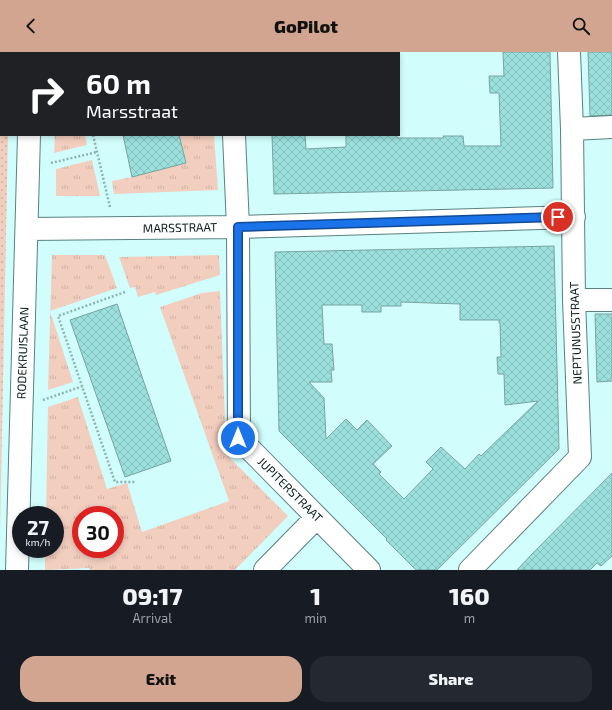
<!DOCTYPE html>
<style>
:root{--surface:#171b24;--page:#242831;--text:#f1f3f6;--muted:#9ea1a6;--accent:#d1a58f}
body{margin:0;font-family:"Exo 2",sans-serif;background:var(--page);color:var(--text);height:100vh;display:flex;flex-direction:column;font-size:15px;white-space:nowrap}
*{box-sizing:border-box;margin:0}
p{font-size:13px;color:var(--muted)}
.icon{flex:none;width:22px;height:22px;fill:none;stroke:currentColor;stroke-width:2;stroke-linecap:round;stroke-linejoin:round}
.map{position:relative;height:518px;overflow:hidden}
.details{display:flex;flex-direction:column;background:var(--surface);flex:1}
.details>*{flex:none}
.top-card{position:absolute;left:0px;top:0px;width:400px;height:84px;box-shadow:0 2px 6px #0003;background:#202124;color:#fff;overflow:hidden}
.speed{position:absolute;left:12px;top:454px;display:flex;gap:8px;font-size:20px;font-weight:700;text-align:center}
.speed>*{display:grid;place-content:center;width:52px;height:52px;border-radius:50%;background:var(--surface);box-shadow:0 2px 6px #0003;line-height:1}
.speed small{font-size:10px;font-weight:400}
.speed .limit{border:6px solid #d22;background:#fff;color:#111}
.pin{position:absolute;display:grid;place-items:center;width:34px;height:34px;color:#fff;margin:-17px;border:2px solid #fff;border-radius:50%;box-shadow:0 1px 4px #0007}
.me{position:absolute;width:44px;margin:-22px;rotate:0deg;stroke-linejoin:round;filter:drop-shadow(0 0 3px #0008)}
.turn{display:flex;align-items:center;gap:14px;height:84px;padding:0 20px;font-size:18px}
.turn .icon{width:52px;height:52px;stroke-width:2.5}
.turn b{display:block;font-size:28px;line-height:34px}
.eta{display:flex;justify-content:space-evenly;align-items:center;height:68px;text-align:center}
.eta b{font-size:24px;font-weight:800;line-height:28px}
.cta{display:flex;gap:8px;margin-top:auto;padding:8px 20px}
.cta a{flex:1;height:46px;border-radius:16px;background:var(--accent);color:#111;font-size:16px;font-weight:800;line-height:46px;text-align:center}
.cta a+a{background:var(--page);color:var(--text)}
header{display:flex;justify-content:space-between;align-items:center;height:52px;padding:0 20px;background:var(--accent);color:#111;font-size:18px;font-weight:800}
.map>svg:first-child{display:block}
</style>
<header><svg class="icon" aria-label="back" viewBox="0 0 24 24"><path d="M15 5l-7 7 7 7"/></svg>GoPilot<svg class="icon" aria-label="search" viewBox="0 0 24 24"><circle cx="10" cy="10" r="6"/><path d="M15 15l6 6"/></svg></header>
<div class="map">
<svg width="612" height="518" viewBox="0 0 612 518">
<defs>
<pattern id="grass-tufts" width="24" height="20" patternUnits="userSpaceOnUse"><rect width="24" height="20" fill="#f2cebf"/><path d="M3 7l-1-3M5 7V3M7 7l1-3M15 17l-1-3M17 17v-4M19 17l1-3" fill="none" stroke="#ceb0a4"/></pattern>
<pattern id="park-dots" width="8" height="8" patternUnits="userSpaceOnUse"><rect width="8" height="8" fill="#f2cebf"/><path d="M2 2h.1M6 6h.1" fill="none" stroke="#ceb0a4" stroke-width="1.8" stroke-linecap="round"/></pattern>
<pattern id="building-cross-hatch" width="8" height="8" patternUnits="userSpaceOnUse"><rect width="8" height="8" fill="#9be0dd"/><path d="M0 0l8 8M0 8l8-8" fill="none" stroke="#84c0bd"/></pattern>
</defs>
<rect width="100%" height="100%" fill="#d1fefc"/>
<path fill="url(#grass-tufts)" fill-rule="evenodd" d="M55,83H85L87,93L54,101Z
M179,83H214L218,138L114,142L112,129L132,125Z
M92,108L100,144H56V117Z
M52,203H105L117,236L50,259L73,330L48,338Z
M219,203L220,223L156,243L155,240L138,245L135,235L130,236L119,205Z
M220,239L226,393L229,405L288,464L235,518H90L89,516L45,518V497H55V463H46L48,355L78,345L107,437L127,431L142,480L229,449L160,255L202,241ZM81,463H115V497H81Z"/>
<path fill="url(#park-dots)" d="M0,0H10L1,1V83H8L0,482Z"/>
<path fill="url(#building-cross-hatch)" stroke="#79a3a1" fill-rule="evenodd" d="M503,0H550L553,136L274,142L272,83H305L306,97L346,95V83H397V86H444L443,84H463L464,94H501L499,41H490L489,24H504Z
M588,0H612V63L590,64Z
M123,83H179L186,111L132,125Z
M554,194L559,397L437,518H416L386,488L387,487L279,379L275,200ZM401,250L460,252V268H499V271H500L501,305H497L498,322H504L505,353L538,349L481,404L479,402L465,417L441,395L426,410L433,417L404,447L379,422L381,420L373,412L392,394L367,368L357,378L346,367L326,387L324,346L309,330H332L331,318H334L332,292H324L322,253H362V260H381V254H401Z
M117,252L171,409L125,425L70,268Z
M595,262H612V329L597,330Z
M612,421V504L601,514L597,511L590,518H517L532,502Z"/>
<g fill="none" stroke-linecap="round" stroke-linejoin="round">
<defs>
<path id="minor" d="M29,0V1
M227,0V1
M572,77L612,75
M234,83L238,175L239,386L369,518
M27,177L238,175L574,165
M574,248H612
M17,518L29,83
M265,518L317,465
M470,518L580,405L574,248L572,77L569,0"/>
</defs>
<use href="#minor" stroke="#58817f" stroke-width="24"/>
<path stroke="#8fb3b1" stroke-width="2.5" stroke-dasharray="2 2" stroke-linecap="butt" d="M73,0V1
M93,83L110,155
M51,111L97,100
M125,240L58,264L115,430H135
M43,348L83,334"/>
<use href="#minor" stroke="#fff" stroke-width="22"/>
</g>
<g fill="none" stroke-linecap="round" stroke-linejoin="round">
<defs>
<path id="route" d="M238,386V175L558,165"/>
</defs>
<use href="#route" stroke="#114b97" stroke-width="10"/>
<use href="#route" stroke="#1a73e8" stroke-width="7"/>
</g>
<g text-anchor="middle" stroke-width="3" stroke-linejoin="round" paint-order="stroke">
<g font-size="12" fill="#0a1b1b" stroke="#fff">
<text transform="translate(180 176) rotate(-1)" y="4">MARSSTRAAT</text>
<text transform="translate(576 281) rotate(-92)" y="4">NEPTUNUSSTRAAT</text>
<text transform="translate(23 301) rotate(-88)" y="4">RODEKRUISLAAN</text>
<text transform="translate(290 438) rotate(45)" y="4">JUPITERSTRAAT</text>
</g>
</g>
</svg>
<div class="speed"><div>27<small>km/h</small></div><div class="limit">30</div></div>
<div class="pin" style="left:558px;top:165px;background:#d93025"><svg class="icon" aria-label="arrive" viewBox="0 0 24 24"><path d="M6 21V4h12l-3 4 3 4H6"/></svg></div>
<svg class="me" style="left:238px;top:386px" viewBox="-20 -20 40 40"><circle r="17" fill="#1a73e8" stroke="#fff" stroke-width="3"/><path d="M0-11L8 9 0 5-8 9z" fill="#fff"/></svg>
<div class="top-card">
<div class="turn"><svg class="icon" aria-label="right" viewBox="0 0 24 24"><path d="M7 20v-9h11M14 6l5 5-5 5"/></svg><div><b>60 m</b>Marsstraat</div></div>
</div>
</div>
<section class="details">
<div class="eta">
<div><b>09:17</b><p>Arrival</p></div>
<div><b>1</b><p>min</p></div>
<div><b>160</b><p>m</p></div>
</div>
<div class="cta"><a>Exit</a><a>Share</a></div>
</section>
